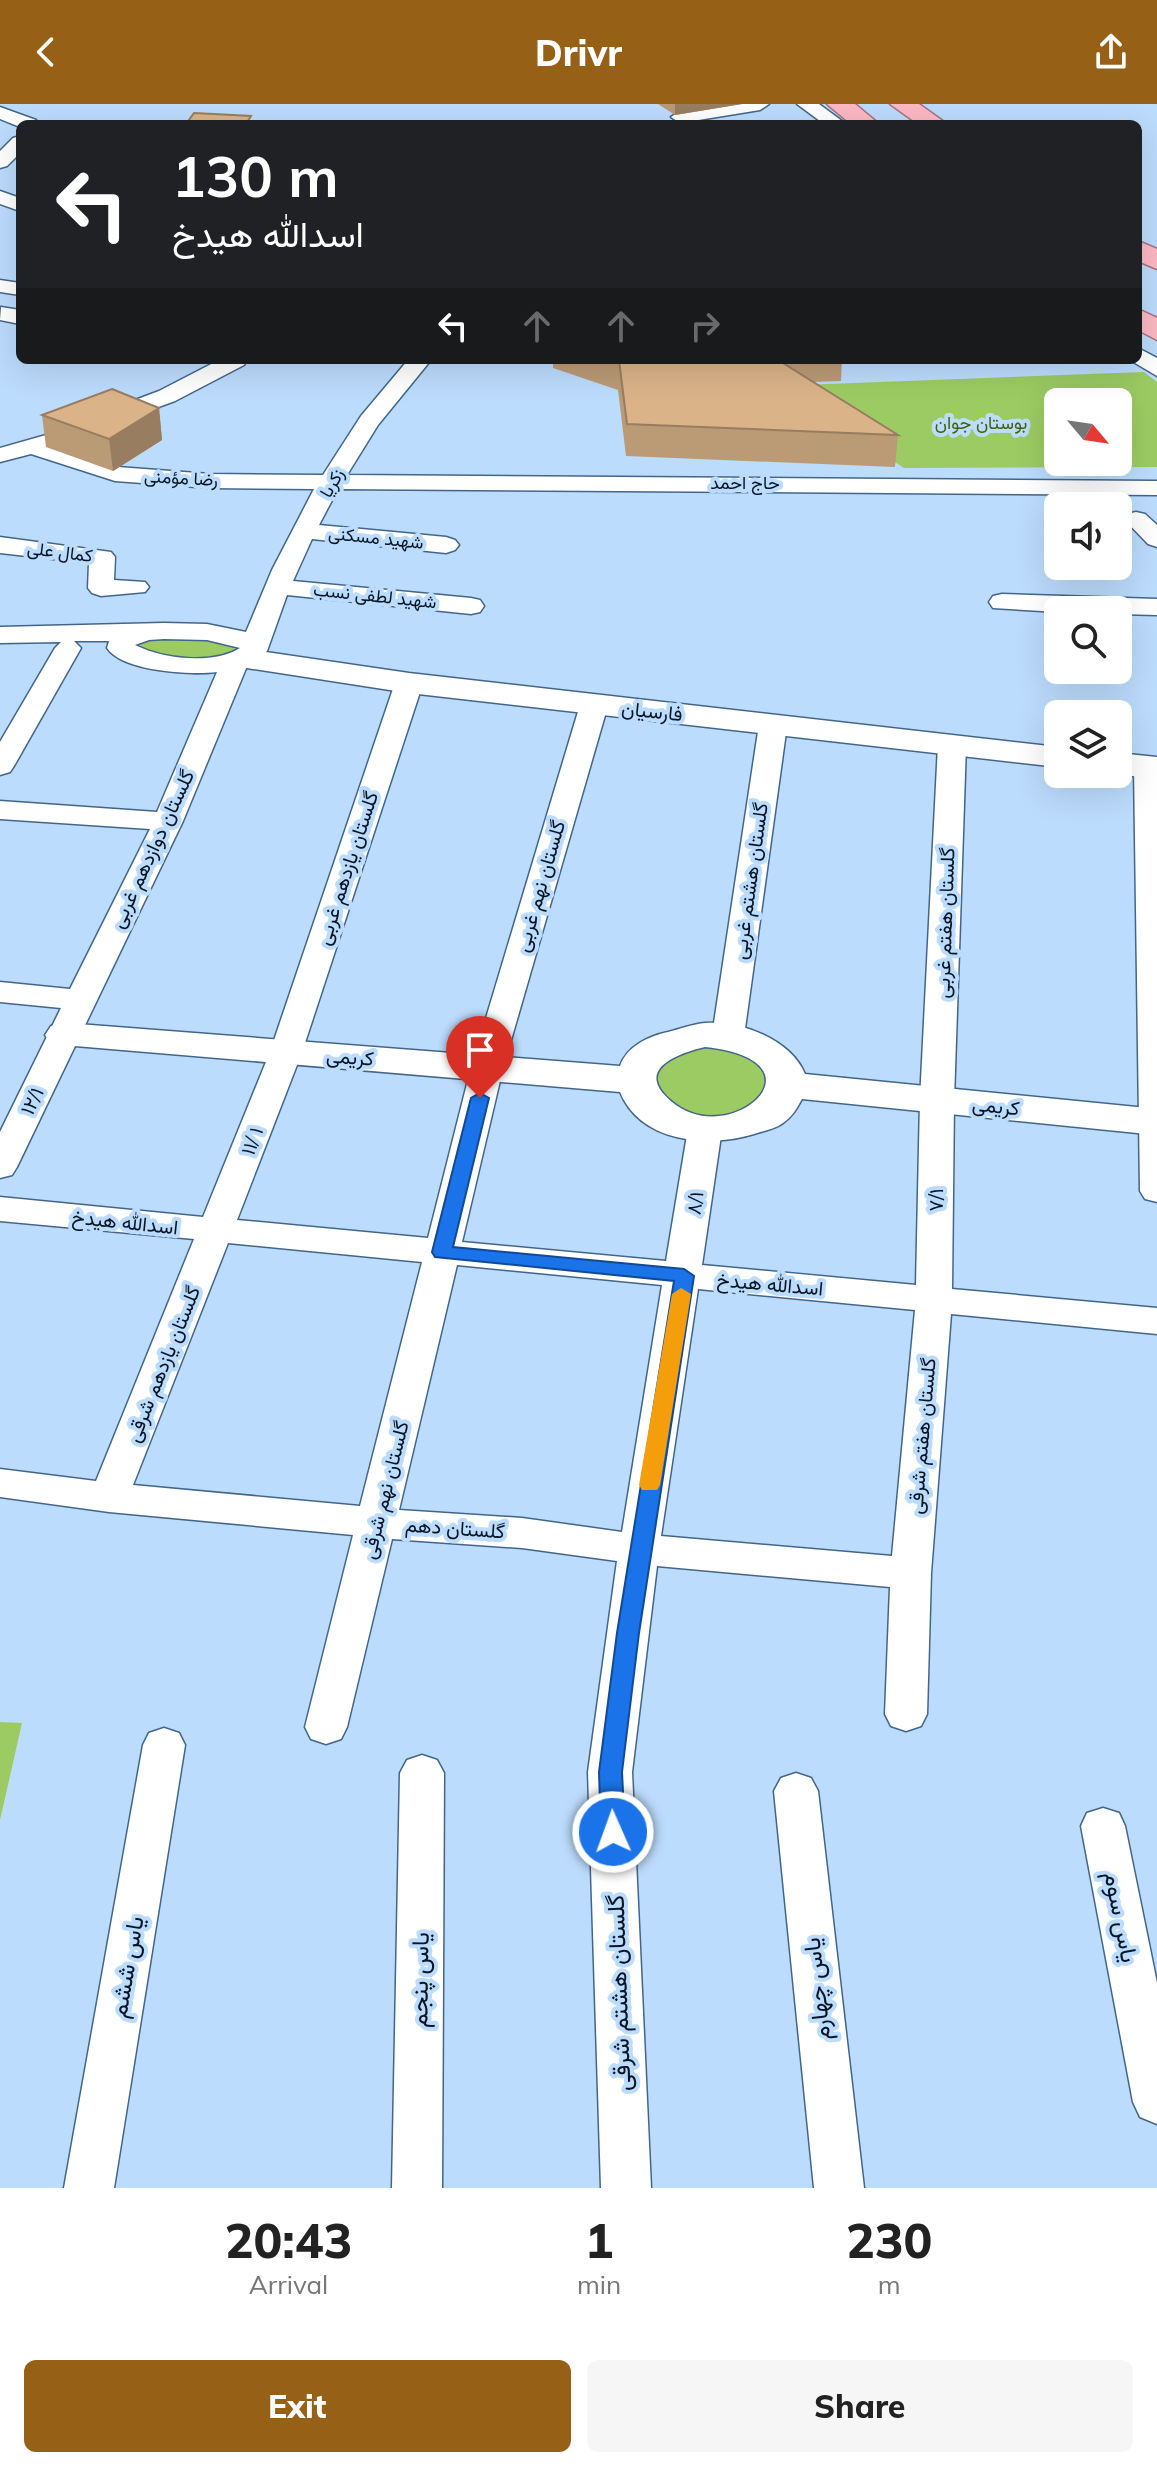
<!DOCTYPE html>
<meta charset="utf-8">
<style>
:root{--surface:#fff;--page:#f6f6f6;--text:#222;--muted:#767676;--accent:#966117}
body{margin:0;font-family:Mulish,Vazirmatn,sans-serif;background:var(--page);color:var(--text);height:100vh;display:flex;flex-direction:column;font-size:30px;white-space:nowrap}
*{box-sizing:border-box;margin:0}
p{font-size:26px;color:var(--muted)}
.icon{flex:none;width:44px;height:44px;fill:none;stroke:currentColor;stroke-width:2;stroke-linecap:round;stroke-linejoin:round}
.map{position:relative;height:2084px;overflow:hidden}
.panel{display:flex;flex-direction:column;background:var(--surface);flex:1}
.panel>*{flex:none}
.top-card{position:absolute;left:16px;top:16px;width:1126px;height:244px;border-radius:12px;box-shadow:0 8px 32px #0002;background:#202124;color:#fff;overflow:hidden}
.needle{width:52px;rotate:119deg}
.fabs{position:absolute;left:1044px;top:284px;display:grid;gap:16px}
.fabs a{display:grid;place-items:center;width:88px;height:88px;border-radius:12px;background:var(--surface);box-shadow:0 8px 32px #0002;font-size:40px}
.pin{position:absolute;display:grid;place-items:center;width:68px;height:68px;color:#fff;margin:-82px -34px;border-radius:50% 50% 50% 0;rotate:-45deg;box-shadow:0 0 8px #0007}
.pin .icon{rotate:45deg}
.me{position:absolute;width:88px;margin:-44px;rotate:358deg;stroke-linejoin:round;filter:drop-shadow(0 0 6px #0008)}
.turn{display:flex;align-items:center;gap:28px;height:168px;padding:0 24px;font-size:36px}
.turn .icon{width:104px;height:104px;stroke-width:2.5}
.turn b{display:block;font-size:56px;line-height:68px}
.lanes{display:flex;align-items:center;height:76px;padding:0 24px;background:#0003;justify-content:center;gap:40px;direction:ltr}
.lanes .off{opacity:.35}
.eta{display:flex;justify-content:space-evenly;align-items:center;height:136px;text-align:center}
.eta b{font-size:48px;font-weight:800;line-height:56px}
.cta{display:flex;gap:16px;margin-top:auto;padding:16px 24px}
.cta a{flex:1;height:92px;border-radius:12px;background:var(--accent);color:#fff;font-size:32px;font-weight:800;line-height:92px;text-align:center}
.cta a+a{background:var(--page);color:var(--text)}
header{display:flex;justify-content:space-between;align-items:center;height:104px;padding:0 24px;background:var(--accent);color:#fff;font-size:36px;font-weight:800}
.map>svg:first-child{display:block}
</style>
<header><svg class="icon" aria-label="back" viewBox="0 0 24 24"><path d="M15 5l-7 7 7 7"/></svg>Drivr<svg class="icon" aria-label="share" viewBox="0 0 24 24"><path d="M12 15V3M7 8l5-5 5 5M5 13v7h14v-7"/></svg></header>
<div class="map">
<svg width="1157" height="2084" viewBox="0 0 1157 2084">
<rect width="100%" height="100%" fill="#bcdcfd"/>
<path fill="#9ccb63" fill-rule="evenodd" d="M1144,268L1157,278V363L904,364L775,282ZM1058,298H1118V358H1058Z
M148,534H202L234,541V546C208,561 172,552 144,546L139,538Z
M714,943C735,946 755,953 768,971L765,994L739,1011L701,1014L669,1001L655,978C661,952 689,944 714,943Z
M0,1618L22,1619L0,1716Z"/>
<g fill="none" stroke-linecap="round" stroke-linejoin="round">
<defs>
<path id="minor" d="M726,0H769L760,6L680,19L671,13L680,7Z
M797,0H819L846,20H824Z
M0,3L36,16L38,20H20V23L0,15Z
M20,32V49L7,62L0,64V47L13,34Z
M0,87L20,94V107L0,100Z
M0,176L20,179V191L0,188Z
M1,203L20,206V220L0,216Z
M1138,244L1157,254V272L1130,256H1138Z
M219,256H247L244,261L175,297L106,322L98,320L94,315L98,310L159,287Z
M408,256H431L378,321L347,371L1157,377V391L338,385L319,421L446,433L455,436L459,441L455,446L446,449L312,435L293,477L471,494L480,496L484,502L480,508L471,510L287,491L267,547L247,562L183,717L17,1063L12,1071L0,1074V1028L61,904L0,898V878L70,885L150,725L0,715V697L157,708L217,568C191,571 123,568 107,544L109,537H74L81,544L14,662L10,668L0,671V638L55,544L61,538L0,539V523L164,519L207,520L246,528L272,466L314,385L210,384L115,377L31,350L0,358V344L53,329L61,331L65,336L56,343L118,363L210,370L323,371L361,312ZM164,535L207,536L240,544C213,561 163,555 135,541L149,536Z
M1136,408L1145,410L1157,421V443L1148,440L1124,415L1127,410Z
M0,433L111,448L115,453L114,476L145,478L149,483L145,488L101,492L92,489L88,484L89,459L0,449Z
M1002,490L1157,495V511L1118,510V506L1058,508L993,504L989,498L993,492Z
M409,571L419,573L423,579L302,948L237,1116L428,1134L471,964L580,601L584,595L594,593L604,595L608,601L503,964L462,1138L666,1157L688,1025L693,1017L705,1014L717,1017L722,1025L702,1161L916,1181L920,996L938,641L942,635L952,633L962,635L966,641L954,996L952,1185L1157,1204V1230L951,1210L931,1469L927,1610L921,1622L906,1627L891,1622L885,1610L890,1483L657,1462L632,1668L651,2084H601L588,1668L617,1457L522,1444L392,1435L347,1623L341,1635L326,1640L311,1635L305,1623L353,1431L109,1408L0,1393V1365L96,1377L194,1135L0,1117V1093L203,1113L270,948L395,579L399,573ZM228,1139L422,1158L360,1402L133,1381ZM457,1161L662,1181L622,1428L522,1414L399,1406ZM698,1185L915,1206L892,1452L661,1432Z
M773,613L783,615L787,621L744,932L739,939L728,942L717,939L712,932L759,621L763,615Z
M1148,654L1157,657V1098L1145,1095L1140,1087L1134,663L1138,657Z
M164,1624L179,1629L185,1641L114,2084H64L143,1641L149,1629Z
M422,1651L437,1656L444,1669L442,2084H392L400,1669L407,1656Z
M796,1669L811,1674L818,1687L864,2084H814L774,1687L781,1674Z
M1103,1704L1119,1709L1125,1722L1157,1879V2020L1140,2013L1133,1998L1081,1722L1087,1709Z"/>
<path id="tertiary" d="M246,545L409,569L1058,643V663L409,589L234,562L229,555L234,548Z
M1118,649L1157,653V675L1116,670Z
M65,919L620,962C627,942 649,932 668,928C680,925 693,920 705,919C741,916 791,936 805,970L1157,1005V1031L802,995C797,1004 792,1013 783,1019C775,1025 763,1027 754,1030C708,1044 641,1039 620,988L51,940L45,931L51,922ZM705,943C832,957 730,1047 672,998C633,966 676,950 705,943Z"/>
<path id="trunk" d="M827,0H855L879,20H851Z
M890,0H919L947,20H918Z
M1138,137L1157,145V165L1138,157Z
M1138,205L1157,214V236L1138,226Z"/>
</defs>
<use href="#minor" stroke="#42668a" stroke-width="3"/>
<use href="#tertiary" stroke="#42668a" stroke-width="3"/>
<use href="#trunk" stroke="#a67482" stroke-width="3"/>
<use href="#minor" fill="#fff" fill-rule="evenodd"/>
<use href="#tertiary" fill="#fff" fill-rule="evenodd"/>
<use href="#trunk" fill="#fcb8c3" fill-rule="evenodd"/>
</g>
<path fill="#bb9a76" d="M658,0H742L675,11Z
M553,256H842L841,277L813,278L898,331L895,363L626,352L618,286L553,264Z
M159,304L162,336L113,367L46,343L42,311Z"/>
<path fill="#997d60" d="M675,0H742L675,11Z
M159,304L162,336L113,367L109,335Z"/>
<path fill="#dab389" stroke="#997d60" stroke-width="2" d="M194,9L251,12L246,20H186Z
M619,256H778L898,331L627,320Z
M112,285L159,304L109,335L42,311Z"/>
<path fill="#1a73e8" stroke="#114b97" stroke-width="2" d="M480,989L489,994L453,1143L684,1165L694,1172L639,1529L622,1668L625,1728L621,1735L613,1737L604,1735L601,1728L599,1668L617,1529L674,1177L435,1153L432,1148L471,994Z"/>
<path fill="#f59e0b" d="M681,1184L691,1190L660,1381L657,1386H642L639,1381L672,1190Z"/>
<g text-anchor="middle" stroke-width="8" stroke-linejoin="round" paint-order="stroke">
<g font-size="18" fill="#416206" stroke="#bcdcfd">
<text x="981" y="325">بوستان جوان</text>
</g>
<g font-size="18" fill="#071624" stroke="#bcdcfd">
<text transform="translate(181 374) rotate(3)" y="6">رضا مؤمنی</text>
<text transform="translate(332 379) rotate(-60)" y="6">زکریا</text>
<text x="745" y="385">حاج احمد</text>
<text transform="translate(376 434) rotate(6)" y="6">شهید مسکنی</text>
<text transform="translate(60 448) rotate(7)" y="6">کمال علی</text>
<text transform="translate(375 492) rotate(6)" y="6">شهید لطفی نسب</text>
</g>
<g font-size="20" fill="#071624" stroke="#bcdcfd">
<text transform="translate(652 607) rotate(6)" y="7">فارسیان</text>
<text transform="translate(152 745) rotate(-65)" y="7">گلستان دوازدهم غربی</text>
<text transform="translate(347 764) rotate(-72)" y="7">گلستان یازدهم غربی</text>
<text transform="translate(750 777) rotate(-82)" y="7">گلستان هشتم غربی</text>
<text transform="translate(540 782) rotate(-74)" y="7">گلستان نهم غربی</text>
<text transform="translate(945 819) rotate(-88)" y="7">گلستان هفتم غربی</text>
<text transform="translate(350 953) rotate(4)" y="7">کریمی</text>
<text transform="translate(32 997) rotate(-64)" y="7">۱۲/۱</text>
<text transform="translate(996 1002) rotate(6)" y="7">کریمی</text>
<text transform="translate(252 1037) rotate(-69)" y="7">۱۱/ ۱</text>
<text transform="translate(936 1096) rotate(-89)" y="7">۷/۱</text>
<text transform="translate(695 1099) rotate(-82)" y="7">۸/۱</text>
<text transform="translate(125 1118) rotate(6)" y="7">اسدالله هیدخ</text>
<text transform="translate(770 1180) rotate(5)" y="7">اسدالله هیدخ</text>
<text transform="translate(163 1260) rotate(-68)" y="7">گلستان یازدهم شرقی</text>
<text transform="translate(922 1332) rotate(-85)" y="7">گلستان هفتم شرقی</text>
<text transform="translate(385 1386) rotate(-76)" y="7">گلستان نهم شرقی</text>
<text transform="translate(455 1424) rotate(4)" y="7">گلستان دهم</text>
</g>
<g font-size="24" fill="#071624" stroke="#bcdcfd">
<text transform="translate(1121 1813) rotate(79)" y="8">یاس سوم</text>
<text transform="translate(127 1863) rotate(-80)" y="8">یاس ششم</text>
<text transform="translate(420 1876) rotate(-89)" y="8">یاس پنجم</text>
<text transform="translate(817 1885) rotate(-96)" y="8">یاس چهارم</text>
<text transform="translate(619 1889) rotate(-92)" y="8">گلستان هشتم شرقی</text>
</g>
</g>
</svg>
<div class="fabs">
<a><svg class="needle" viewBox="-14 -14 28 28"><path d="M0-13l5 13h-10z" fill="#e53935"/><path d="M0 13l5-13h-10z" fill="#767676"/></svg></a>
<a><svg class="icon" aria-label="sound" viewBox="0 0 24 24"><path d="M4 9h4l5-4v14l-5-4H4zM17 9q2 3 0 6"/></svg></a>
<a><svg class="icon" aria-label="search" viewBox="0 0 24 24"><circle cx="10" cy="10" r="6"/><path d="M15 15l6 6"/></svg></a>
<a><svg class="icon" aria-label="layers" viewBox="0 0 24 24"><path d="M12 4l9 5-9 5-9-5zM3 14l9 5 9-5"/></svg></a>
</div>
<div class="pin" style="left:480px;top:994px;background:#d93025"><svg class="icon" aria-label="arrive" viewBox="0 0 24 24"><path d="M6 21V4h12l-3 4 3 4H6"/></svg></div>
<svg class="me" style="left:613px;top:1728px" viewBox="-20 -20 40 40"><circle r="17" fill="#1a73e8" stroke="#fff" stroke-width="3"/><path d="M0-11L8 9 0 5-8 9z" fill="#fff"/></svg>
<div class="top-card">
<div class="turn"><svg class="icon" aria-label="left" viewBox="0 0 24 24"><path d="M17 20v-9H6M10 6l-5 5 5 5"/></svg><div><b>130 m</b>اسدالله هیدخ</div></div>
<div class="lanes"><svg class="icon" aria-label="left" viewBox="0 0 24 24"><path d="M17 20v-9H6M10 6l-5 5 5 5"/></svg><svg class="icon off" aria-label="ahead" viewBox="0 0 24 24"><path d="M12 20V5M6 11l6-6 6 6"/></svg><svg class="icon off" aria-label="ahead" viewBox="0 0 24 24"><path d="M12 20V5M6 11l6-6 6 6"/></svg><svg class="icon off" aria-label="right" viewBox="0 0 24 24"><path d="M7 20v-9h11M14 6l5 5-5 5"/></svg></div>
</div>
</div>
<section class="panel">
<div class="eta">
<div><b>20:43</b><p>Arrival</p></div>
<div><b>1</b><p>min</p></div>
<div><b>230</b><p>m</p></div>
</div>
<div class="cta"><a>Exit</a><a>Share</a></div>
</section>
